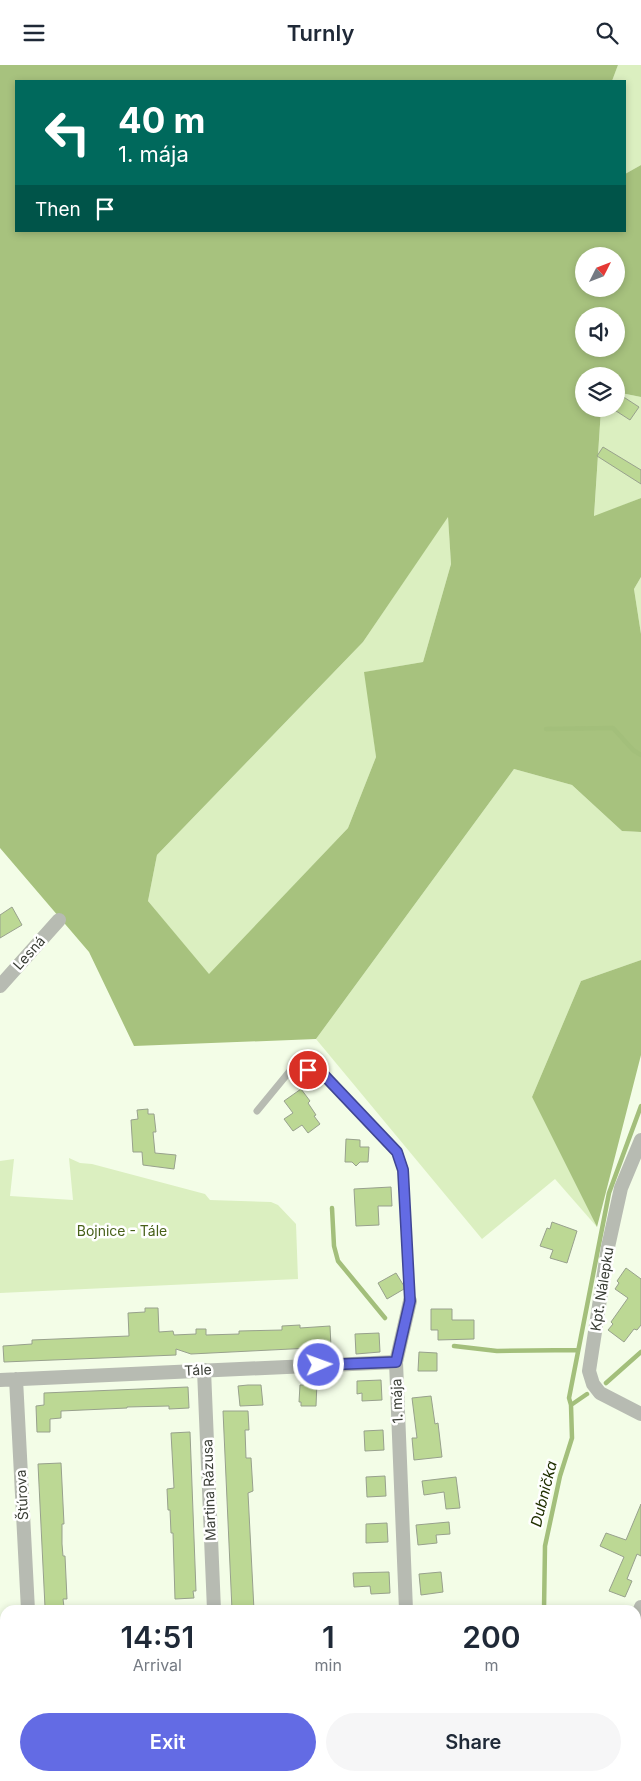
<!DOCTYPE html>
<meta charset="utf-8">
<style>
:root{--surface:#fff;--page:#f6f6f7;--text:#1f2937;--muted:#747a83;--accent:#636be4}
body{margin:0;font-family:Inter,sans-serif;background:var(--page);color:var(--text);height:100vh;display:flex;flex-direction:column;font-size:19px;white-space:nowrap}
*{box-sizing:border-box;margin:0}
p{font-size:16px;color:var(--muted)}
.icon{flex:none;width:28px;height:28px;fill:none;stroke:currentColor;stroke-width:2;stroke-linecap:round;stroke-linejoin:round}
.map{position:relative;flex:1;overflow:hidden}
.side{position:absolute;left:0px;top:1540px;width:641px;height:176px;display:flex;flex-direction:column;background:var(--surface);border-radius:15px 15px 0 0;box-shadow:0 2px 8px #0003}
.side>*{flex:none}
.guide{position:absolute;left:15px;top:15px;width:611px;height:152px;border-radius:0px;box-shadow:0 2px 8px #0003;background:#00695c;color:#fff;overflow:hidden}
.needle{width:32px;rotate:48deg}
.buttons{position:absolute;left:575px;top:182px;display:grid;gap:10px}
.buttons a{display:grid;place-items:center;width:50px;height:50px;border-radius:50%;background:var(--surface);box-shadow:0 2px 8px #0003;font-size:25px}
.pin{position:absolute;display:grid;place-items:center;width:42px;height:42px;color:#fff;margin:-21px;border:2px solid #fff;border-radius:50%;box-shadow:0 1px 5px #0007}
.me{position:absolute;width:55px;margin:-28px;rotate:88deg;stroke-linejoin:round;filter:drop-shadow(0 0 4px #0008)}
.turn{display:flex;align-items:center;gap:18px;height:105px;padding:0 20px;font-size:22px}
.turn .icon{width:65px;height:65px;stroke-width:2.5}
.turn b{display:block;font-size:35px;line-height:42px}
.then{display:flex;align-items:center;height:48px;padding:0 20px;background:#0003;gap:10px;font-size:19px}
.eta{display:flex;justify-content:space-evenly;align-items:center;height:85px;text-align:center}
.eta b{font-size:30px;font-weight:600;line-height:35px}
.primary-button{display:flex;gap:10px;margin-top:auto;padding:10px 20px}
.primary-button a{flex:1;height:58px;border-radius:30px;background:var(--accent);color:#fff;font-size:20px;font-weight:600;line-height:58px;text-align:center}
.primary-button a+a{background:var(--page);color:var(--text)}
header{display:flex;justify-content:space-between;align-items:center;height:65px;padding:0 20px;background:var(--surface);font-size:22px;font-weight:600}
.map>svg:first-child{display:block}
</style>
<header><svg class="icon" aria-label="menu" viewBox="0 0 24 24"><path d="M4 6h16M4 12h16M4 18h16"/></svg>Turnly<svg class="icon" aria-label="search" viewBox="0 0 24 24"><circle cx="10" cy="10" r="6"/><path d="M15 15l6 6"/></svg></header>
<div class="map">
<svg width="641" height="1716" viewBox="0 0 641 1716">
<rect width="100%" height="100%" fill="#f3fde7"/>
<path fill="#dbefc0" d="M618,0H641V100L625,109V16H612Z
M616,327L641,332V433L594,452L601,344H616Z
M448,451L451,499L423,597L365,607L376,692L348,763L209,910L148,836L157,790L363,577Z
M641,512V569L634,524Z
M514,704L572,720L622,766L641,767V895L581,916L532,1032L597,1162L555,1114L482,1174L316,974Z
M69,1093L80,1098L92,1099L205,1129L210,1135L271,1137L278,1140L296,1159L298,1214L0,1228V1096L14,1094L10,1131L73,1135Z"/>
<path fill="#a7c27e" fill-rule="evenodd" d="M0,0H618L612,16H16V166H625V109L641,100V332L616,327V311H584V344H601L594,451L641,433V512L634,524L641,569V767L622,766L572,720L514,704L316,974L134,981L89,887L0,783ZM584,191H616V224H584ZM584,251H616V284H584ZM448,452L451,499L423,597L364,607L376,692L348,763L209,909L148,836L157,790L363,577Z
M641,895V990L597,1162L532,1032L581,916Z"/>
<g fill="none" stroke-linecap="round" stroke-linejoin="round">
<path stroke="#a3bf7b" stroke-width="4.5" d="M546,664L613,663L633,685L641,690
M332,1143L334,1181L338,1196L385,1253
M454,1281L497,1286L578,1285
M606,1318L641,1287
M571,1340L587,1329
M544,1545L545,1481L560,1411L572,1373L571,1340L569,1333L609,1128L641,1041
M544,1711L545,1716"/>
</g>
<path fill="#bcd894" stroke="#98a18d" d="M622,331L639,342L630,355L613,344H616V340Z
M603,382L641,405V419L597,391Z
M12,842L22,860L0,873V850Z
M301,1024L310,1036L308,1038L316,1050L314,1051L320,1059L308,1068L302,1060L293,1066L284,1054L293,1048L284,1036Z
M148,1044V1049H154L156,1067H153L155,1088L176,1090L174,1104L143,1100L142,1087H133L131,1055L138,1054L137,1045Z
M346,1074L360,1075V1082H369L368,1097H360L356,1101L352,1097H345Z
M391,1122L392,1141H378L379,1160L356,1161L354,1124Z
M552,1157L577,1166L567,1198L550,1193L553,1185L540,1181L547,1163L550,1164Z
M626,1203L641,1214V1260L637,1265L634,1264L624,1277L608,1265L613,1259L611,1257L628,1233L615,1224L619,1218L617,1216Z
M396,1208L404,1221V1224L387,1234L378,1218Z
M145,1243H158L159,1267L173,1266L174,1270L196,1269V1264H206V1270L239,1269V1266L282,1265V1261L300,1260V1263L330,1261L331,1282L191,1289L176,1284V1290L4,1297L3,1281L32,1279V1275L129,1271L128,1248L145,1247Z
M431,1244H452V1255H474V1274L438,1275V1265H431Z
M379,1268L380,1287L356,1289L355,1269Z
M419,1287L437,1288V1306H418Z
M381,1315L382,1335L362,1336V1328L357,1329V1316Z
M317,1317L316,1341H301V1337H299L300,1320H304L303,1318Z
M248,1320H261L263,1340L240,1341L238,1321Z
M188,1322L189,1343L169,1344V1341L127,1342V1343L61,1346V1353L50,1354V1367H37L36,1341L44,1340V1328Z
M431,1331L435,1359L438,1358L442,1392L414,1395L412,1373H417L412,1333Z
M223,1346H248L249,1365H245L246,1393H251L253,1426L248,1428L254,1545H232Z
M383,1365L384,1385L365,1386L364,1366Z
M190,1367L196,1526H193L194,1533L175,1534L173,1468H171L170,1445H168L167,1424L174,1423L171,1368Z
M61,1398L64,1459H62V1479L63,1491H65L67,1534H63L64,1542H45L38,1399Z
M385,1411L386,1431L367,1432L366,1412Z
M456,1412L460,1443L446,1444L444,1427L424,1430L422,1416Z
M641,1439V1491L637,1489L627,1514L632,1516L625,1532L609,1526L624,1492L600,1481L606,1468L626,1475Z
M449,1457L450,1469L436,1470L437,1478L418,1480L416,1460Z
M387,1458L388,1477L366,1478V1459Z
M389,1507L390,1528L371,1529L370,1521L354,1522L353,1508Z
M441,1507L443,1527L421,1530L419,1509Z"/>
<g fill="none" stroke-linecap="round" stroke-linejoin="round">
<path stroke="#b7bbb2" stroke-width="7" d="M257,1046L294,1001L323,1009L397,1087L403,1105L410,1236"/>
<path stroke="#b7bbb2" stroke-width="14" d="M0,921L59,855
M641,1075L621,1123L608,1182L589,1306L593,1319L600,1328L641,1349
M204,1305L214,1545
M16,1314L28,1545
M0,1315L396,1297
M406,1545L396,1297L410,1236
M636,1555L641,1542
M413,1711L414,1716
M35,1716V1711
M220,1716V1711"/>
</g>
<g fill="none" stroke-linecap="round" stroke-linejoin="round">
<defs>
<path id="route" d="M308,1005L323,1009L397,1087L403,1105L410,1236L396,1297L319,1300"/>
</defs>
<use href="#route" stroke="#404694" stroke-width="12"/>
<use href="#route" stroke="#636be4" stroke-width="9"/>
</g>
<g text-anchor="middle" stroke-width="5" stroke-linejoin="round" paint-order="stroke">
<g font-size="14" fill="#3a3e36" stroke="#fff">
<text transform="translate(29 888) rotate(-48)" y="5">Lesná</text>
<text transform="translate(602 1224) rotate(-81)" y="5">Kpt. Nálepku</text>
<text transform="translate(198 1305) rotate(-3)" y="5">Tále</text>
<text transform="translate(397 1336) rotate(-92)" y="5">1. mája</text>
<text transform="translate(209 1425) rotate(-92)" y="5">Martina Rázusa</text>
<text transform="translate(22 1430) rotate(-93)" y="5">Štúrova</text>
</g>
<g font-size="14" fill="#48611a" stroke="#fff">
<text x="122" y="1171">Bojnice - Tále</text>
</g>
<g font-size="15" font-style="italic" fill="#203000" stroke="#fff">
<text transform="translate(544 1429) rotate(-76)" y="5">Dubnička</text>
</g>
</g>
</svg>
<div class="buttons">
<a><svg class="needle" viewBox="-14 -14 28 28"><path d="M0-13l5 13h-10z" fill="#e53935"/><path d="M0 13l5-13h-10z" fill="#747a83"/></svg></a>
<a><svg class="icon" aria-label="sound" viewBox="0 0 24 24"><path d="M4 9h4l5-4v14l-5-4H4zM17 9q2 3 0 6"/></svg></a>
<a><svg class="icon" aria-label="layers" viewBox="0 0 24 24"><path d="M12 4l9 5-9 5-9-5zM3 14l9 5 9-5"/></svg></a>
</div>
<div class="pin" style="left:308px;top:1005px;background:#d93025"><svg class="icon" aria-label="arrive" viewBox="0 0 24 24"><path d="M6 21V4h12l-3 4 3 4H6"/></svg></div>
<svg class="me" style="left:319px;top:1300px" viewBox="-20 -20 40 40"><circle r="17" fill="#636be4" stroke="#fff" stroke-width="3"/><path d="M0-11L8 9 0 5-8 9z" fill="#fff"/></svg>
<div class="guide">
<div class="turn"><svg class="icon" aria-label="left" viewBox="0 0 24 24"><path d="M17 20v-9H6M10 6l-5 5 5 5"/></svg><div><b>40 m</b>1. mája</div></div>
<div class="then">Then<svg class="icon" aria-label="arrive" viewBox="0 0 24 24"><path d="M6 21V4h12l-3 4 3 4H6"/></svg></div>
</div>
<section class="side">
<div class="eta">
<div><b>14:51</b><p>Arrival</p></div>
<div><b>1</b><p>min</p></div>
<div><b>200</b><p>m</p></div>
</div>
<div class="primary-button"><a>Exit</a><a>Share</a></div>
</section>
</div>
